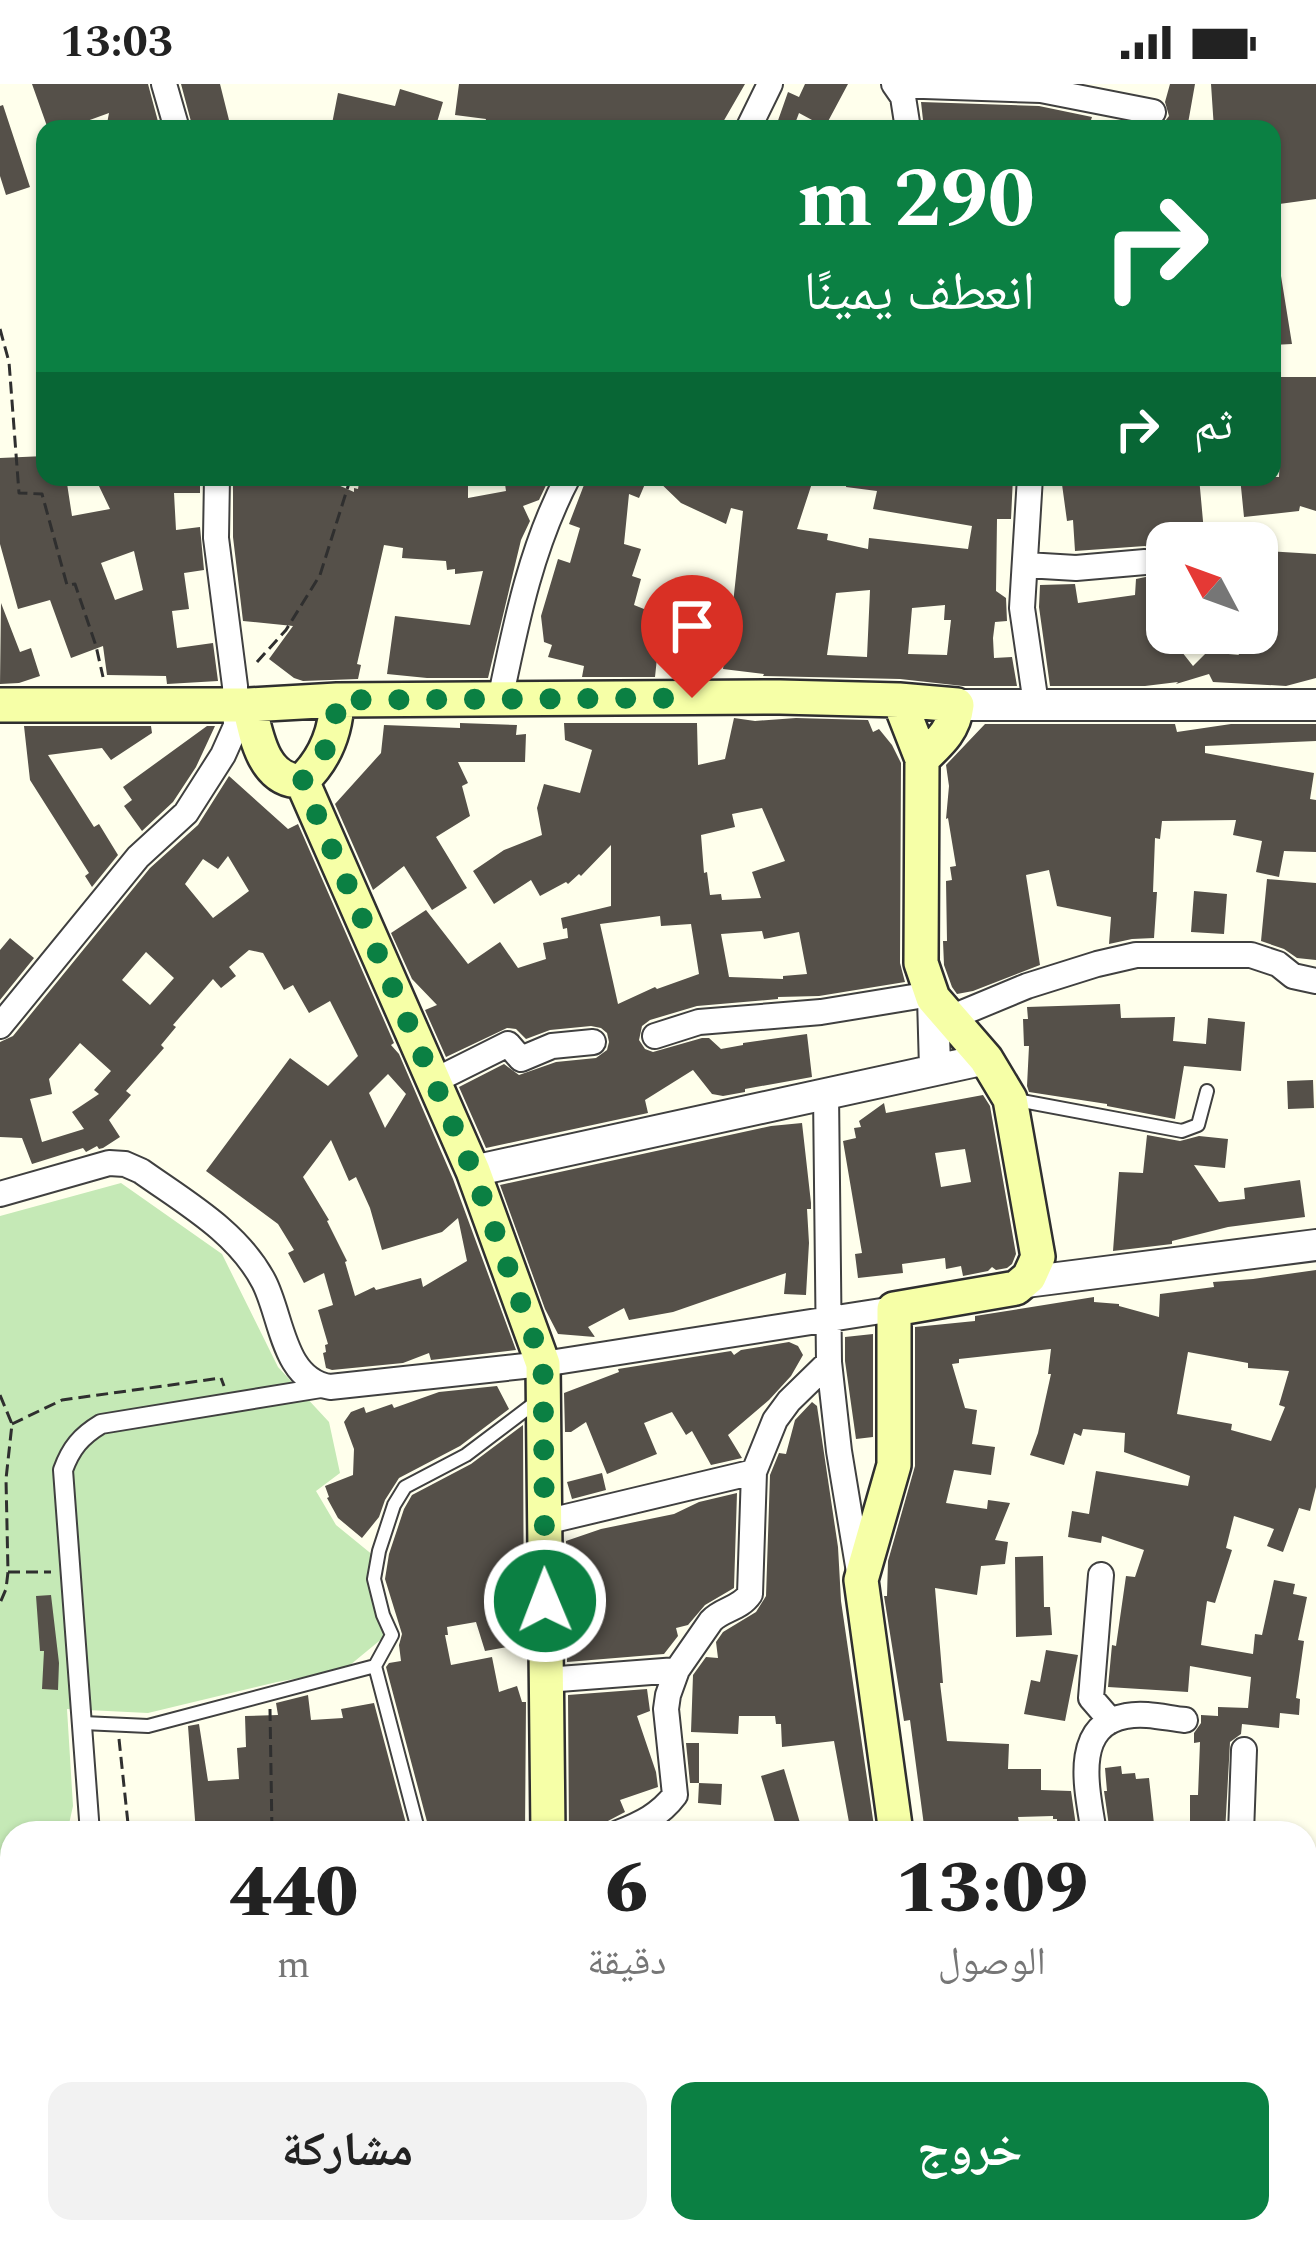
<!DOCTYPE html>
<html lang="ar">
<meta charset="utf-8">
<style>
:root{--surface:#fff;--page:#f2f2f2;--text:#222;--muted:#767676;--accent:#0b8043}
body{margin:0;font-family:Spectral,"Noto Naskh Arabic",serif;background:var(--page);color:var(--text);direction:rtl;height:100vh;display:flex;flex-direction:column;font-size:45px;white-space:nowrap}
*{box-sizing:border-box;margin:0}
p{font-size:39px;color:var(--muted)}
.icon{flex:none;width:66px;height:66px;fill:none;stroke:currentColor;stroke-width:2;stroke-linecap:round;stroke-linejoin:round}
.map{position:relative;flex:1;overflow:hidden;direction:ltr}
.drawer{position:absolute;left:0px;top:1737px;width:1317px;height:423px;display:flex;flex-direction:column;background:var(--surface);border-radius:36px 36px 0 0;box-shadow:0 3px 9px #0004;direction:rtl}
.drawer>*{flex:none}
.banner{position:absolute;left:36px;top:36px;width:1245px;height:366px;border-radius:24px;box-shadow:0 3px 9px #0004;direction:rtl;background:#0b8043;color:#fff;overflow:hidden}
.needle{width:78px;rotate:311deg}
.buttons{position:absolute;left:1146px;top:438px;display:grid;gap:24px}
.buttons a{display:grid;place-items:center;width:132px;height:132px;border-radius:24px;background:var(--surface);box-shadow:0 3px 9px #0004;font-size:60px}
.pin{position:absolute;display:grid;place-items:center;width:102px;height:102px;color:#fff;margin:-123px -51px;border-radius:50% 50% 50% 0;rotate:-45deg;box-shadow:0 0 12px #0007}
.pin .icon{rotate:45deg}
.me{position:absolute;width:132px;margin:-66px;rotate:359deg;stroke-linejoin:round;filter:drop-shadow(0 0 9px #0008)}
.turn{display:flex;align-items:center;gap:42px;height:252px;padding:0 48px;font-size:54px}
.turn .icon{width:156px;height:156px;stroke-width:2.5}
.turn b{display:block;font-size:84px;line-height:102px}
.then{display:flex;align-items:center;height:114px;padding:0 48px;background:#0003;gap:24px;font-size:45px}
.eta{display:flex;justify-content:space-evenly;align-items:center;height:204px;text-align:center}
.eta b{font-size:72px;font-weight:800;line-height:84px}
.cta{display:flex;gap:24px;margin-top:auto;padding:24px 48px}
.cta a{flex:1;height:138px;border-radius:24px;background:var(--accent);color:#fff;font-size:48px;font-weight:800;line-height:138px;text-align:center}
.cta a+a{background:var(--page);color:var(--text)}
.status{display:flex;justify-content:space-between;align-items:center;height:84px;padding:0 60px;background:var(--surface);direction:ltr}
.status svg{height:33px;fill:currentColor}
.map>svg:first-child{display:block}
</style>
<div class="status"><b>13:03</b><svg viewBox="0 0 49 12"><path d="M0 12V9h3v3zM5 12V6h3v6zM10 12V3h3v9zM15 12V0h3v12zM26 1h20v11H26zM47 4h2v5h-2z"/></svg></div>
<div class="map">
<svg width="1316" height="2159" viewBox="0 0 1316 2159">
<rect width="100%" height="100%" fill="#ffffec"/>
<path fill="#c5e9b6" d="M121,1099L222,1170L278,1283L329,1338L340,1389L316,1407L336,1441L374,1472L368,1497L384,1553L344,1586L277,1598L148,1629L67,1625L73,1722L67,1749H12V2148H225L228,2159H0V1132Z"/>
<path fill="#555049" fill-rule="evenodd" d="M32,0H148L160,45H106L109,29L65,45H48Z
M181,0H220L230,40L221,42L222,45H193Z
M459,0H745L719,45H483L486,35L455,31Z
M805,0H848L825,43L799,29L793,45H775L788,8L799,13Z
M1170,0H1195L1187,45H1159L1169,32L1165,18Z
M1211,0H1316V115L1272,121V45H1214Z
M400,5L443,18L435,45H401L383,40L382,45H331L338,9L395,22Z
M921,18L1039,22L1092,33L1088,45H924Z
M3,21L30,103L6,111L0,92V22Z
M1281,192L1292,260L1272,261V193Z
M1272,293H1316V427L1300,422L1299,427L1244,433L1240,393H1279L1281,341H1272Z
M45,372V393H66L72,432L110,425L98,400L113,393H200V409H174L176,446L200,443L204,486L184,489L189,525L172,527L177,564L213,559L218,597L167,600L166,592L107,591L103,562L71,574L50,516L18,525L0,460V374ZM134,467L143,506L115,516L101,479Z
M233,393H320L354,408V404L358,405L360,393H468V414L506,407L504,393H550L539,416L523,422L530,437L521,456L488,594H427L387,590L395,532L470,541L483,487L455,490V485L447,486L446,477L402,474L403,464L384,461L357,580L361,581L358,595L303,597L294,594L269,575L293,542L243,537L233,453Z
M587,393H648L639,414L629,410L624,460L641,465L632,492L641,495L634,521L664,533L668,519L700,528L695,543L692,542L686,563L659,555L655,593H582L584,582L548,573L552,561L544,558L541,532L558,475L570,479L580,444L569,440Z
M654,393H814L797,445L828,450L827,456L868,465L869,454L968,465L972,442L873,425L877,407L846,403L847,393H1013L1011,435H997L996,507L1006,514L1007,537L995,538L993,554L994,574L1012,573L1017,602H963L900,595L763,592L764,590L723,585L725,571H721L724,553L727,554L729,538H731L743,427L731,424L726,440L681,419ZM870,506L867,573L827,571L836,509ZM945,521L944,536H951L947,571L908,570L912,524Z
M1061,393H1199L1205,459H1167V470H1163L1161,514H1164V519H1167V549L1193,582L1207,568L1239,571L1228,549H1257V470L1267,472L1268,467L1316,470V594L1286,602L1213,598L1209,590L1176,600L1178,598L1145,602H1050L1039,523L1040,501L1075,500L1078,519L1135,511L1136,495L1155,491L1161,478L1158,468L1145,462L1075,467L1073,436L1067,437Z
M1,519L20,568L31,564L40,592L19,599L0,600Z
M734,634L755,637L796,634L868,636L873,648L879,645L892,661L901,679L900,879L905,898L819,912L778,913V915L697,922L650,936L642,942L639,956L645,965L653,968L702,954H709L721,965L743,961V959L807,950L812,993L745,1005V1008L723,1012L712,1010L693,986L645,1016L648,1029L486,1064L459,1003L504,980L519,991L556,978L596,974L607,966L609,958L607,949L601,944L591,942L550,946L526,955L516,945L507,944L446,973L425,926L437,921L412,895L391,849L426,826L468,880L500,858L518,884L546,875L543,859L568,854L567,844L563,845L561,834L611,822V761L581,792L579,790L568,800L566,798L540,812L531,796L494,820L473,787L504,766L542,751L537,724L544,700L580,709L592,666L565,656L564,639H697L698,681L725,675ZM762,724L785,777L752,788L761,814L722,816L721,810L710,811L707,788L704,789L701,751L735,743L732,730ZM660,832L661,842L691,840L699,890L657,905L655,903L618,920L600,840ZM762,847L764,855L799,848L807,890L783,892V895L729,893L721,850Z
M460,639L517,641L516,651L526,650L525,678H458L468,699L462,702L470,732L436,753L467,804L432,826L404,782L373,806L335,720L381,669L384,641L460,644Z
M985,640H1175L1177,648L1231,640H1316V657L1205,662V669L1314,689L1310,715L1316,716V768L1284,767L1279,793L1256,788L1262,757L1233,751L1236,736L1162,737L1160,755L1155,754L1153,808H1157L1154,854L1132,855L1109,860L1111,833L1057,822L1049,786L1026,791L1040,881L973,907L957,910L952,903L944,881L943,857H947L946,797L952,796L950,783L956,782L948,734L946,735L949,702L946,681Z
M24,642H151L152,649L111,676L102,664L48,671L94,743L99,740L118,771L92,803L85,792L89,789L30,696Z
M207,642H215L196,683L173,718L142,747L124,722L132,716L123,703Z
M229,692L288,745L298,740L394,959L391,961L399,970L453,1095L516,1266L431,1276L429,1269L403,1279L332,1286L326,1284L323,1269L326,1268L325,1261L328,1260L318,1226L333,1221L324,1189L304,1199L288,1169L294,1166L278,1140L206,1087L290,974L328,1002L358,972L330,917L309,929L293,901L284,906L263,869L249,866L229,883L236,892L221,904L213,895L173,941L176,943L161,961L164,964L126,1007L131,1011L109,1036L120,1053L103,1064L99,1065L97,1062L86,1068L83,1064L32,1080L22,1054L0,1053V958L13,952L150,784L198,741ZM228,772L249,807L213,834L185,800L203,775L218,785ZM146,868L174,894L150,921L122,896ZM80,959L111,987L94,1006L99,1010L72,1028L84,1045L42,1058L30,1015L52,1010L49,995ZM388,990L406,1010L385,1044L369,1009ZM331,1056L349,1097L356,1093L370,1124L382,1166L442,1148L458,1134L467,1177L423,1203L421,1194L376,1206L374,1203L355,1212L345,1178L347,1177L327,1137L329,1136L303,1093Z
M1267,795L1316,799V876L1297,874L1284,865L1261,857Z
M1194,807L1227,810L1224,850L1191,848Z
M10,854L34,874L0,916V866Z
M1120,920L1121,934L1175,933L1173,957L1206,960L1208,934L1245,938L1241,987L1184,982L1175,1035L1107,1022V1020L1029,1008L1027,1002L1029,962H1024L1023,935H1028L1027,923Z
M1313,996L1314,1024L1288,1025L1287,997Z
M983,1011L990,1022L1016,1170L1012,1180L1007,1184L996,1186L992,1183L988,1187L963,1192L961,1182L946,1185L945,1174L902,1180L903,1189L858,1194L855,1170L862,1169L843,1057L856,1054L854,1044L861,1043L859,1037L884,1019L886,1029ZM965,1065L971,1098L941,1103L935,1069Z
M802,1039L811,1119V1125H807L809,1159L806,1211L784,1210L786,1189L673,1228L629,1236L624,1224L588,1243L595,1253L558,1250L545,1225L500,1101L771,1042Z
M1147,1051L1180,1057L1199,1052L1228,1055L1225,1084L1194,1081L1219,1118L1245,1115L1244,1104L1300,1096L1305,1133L1228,1143L1172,1157V1160L1113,1167L1119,1088L1143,1089Z
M1316,1186V1403L1310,1427L1299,1424L1283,1468L1267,1462L1274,1445L1234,1432L1226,1464L1232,1466L1215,1519L1207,1517L1201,1561L1253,1570L1255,1550L1262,1551L1274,1496L1295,1500L1293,1510L1307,1513L1298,1556L1304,1557L1296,1614L1300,1615L1299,1631L1280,1629L1279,1644L1242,1640L1241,1650L1230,1658L1225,1749H1190V1711H1198L1200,1658L1194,1659V1649L1201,1639V1631L1218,1632V1623L1248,1624L1251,1593L1190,1582L1188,1608L1108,1603L1112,1561L1116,1562L1126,1492L1135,1493L1144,1466L1102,1452L1101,1459L1068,1453L1072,1427L1089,1430L1096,1387L1188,1402L1190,1392L1124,1368L1125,1349L1083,1345L1081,1352L1074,1349L1064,1381L1030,1371L1038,1349L1051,1290H1048L1051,1265L959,1275V1279L952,1280L965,1324L977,1326L972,1360L995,1363L991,1391L954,1386L946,1419L987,1425L988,1416L1010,1419L995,1456L1008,1458L1005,1480L981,1482L977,1511L935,1504L943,1599H940L947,1657L1009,1660L1008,1685H1041V1706L1071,1707L1077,1749H1057V1735H1053V1732L1018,1733L1021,1749H925L910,1636L904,1637L884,1512H887L888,1477L915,1382V1243L975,1237V1232L1094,1213V1218L1119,1220V1222L1159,1233L1160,1210L1214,1203L1213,1198L1253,1195ZM1188,1268L1248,1279V1284L1289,1287L1279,1321L1285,1323L1271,1357L1231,1346L1232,1340L1177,1330Z
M873,1250V1353L856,1355L845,1277V1253Z
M789,1258L798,1262L803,1271L791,1292L769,1316L728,1351L742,1374L711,1381L692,1347L686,1351L672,1328L644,1339L657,1370L607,1390L586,1338L571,1348H565L564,1309L619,1288L618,1285L731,1267L734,1271L741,1266Z
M497,1302L509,1325L460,1362L399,1394L385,1416L379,1433L362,1454L338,1434L327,1414L329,1413L325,1402L353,1391L354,1365L344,1338L351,1328L364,1323L366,1329L392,1320L394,1324L439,1308Z
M812,1318L817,1322L838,1463L841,1517L875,1749H851L834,1657L782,1663L781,1640H776L775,1632H739L738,1650L691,1648L693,1591L706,1573L718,1574L716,1558L723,1548L756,1528L766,1512L770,1391L779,1369L786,1370L795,1336Z
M523,1341L524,1560L485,1567L476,1538L447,1543L448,1551H445L451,1581L492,1573L499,1608L517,1602L522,1618H526L525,1749H506L504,1741H464L465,1749H430L386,1583L389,1579L401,1577L399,1561L402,1550L385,1495L389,1470L404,1425L412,1411L471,1380Z
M602,1389L606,1406L572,1415L567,1398Z
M737,1409L734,1504L705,1521L688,1541L676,1544L678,1552L664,1570L567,1578L566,1457L601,1445L674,1430L699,1418Z
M1043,1472L1044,1523H1050L1052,1551L1016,1553L1015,1473Z
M51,1511L59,1579L58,1606L42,1605L44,1567H40L36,1512Z
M1046,1566L1078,1571L1065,1637L1024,1630L1031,1596L1040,1598Z
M647,1605L650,1627L637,1632L656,1688L658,1703L620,1716L625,1728L606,1738L602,1749H569L568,1611Z
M308,1611L311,1636L343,1634L341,1625L374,1619L408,1747L362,1749L360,1739L320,1746V1744L269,1745V1749H196L188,1642L199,1640L208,1697L239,1695L237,1664L246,1663L245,1632L278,1631L276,1619Z
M686,1659H699V1699H690Z
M1121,1682L1122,1690L1135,1689L1136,1695L1149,1694L1155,1749H1110L1104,1707H1107L1105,1684Z
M784,1685L803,1749H778L761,1692Z
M699,1699L722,1700L721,1721L698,1719Z"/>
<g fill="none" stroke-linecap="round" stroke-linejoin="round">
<defs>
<path id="service" d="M1011,1015L1182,1047L1198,1041L1207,1007
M83,1639L148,1642L375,1582
M419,1749L375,1582L392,1551L383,1531L374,1495L379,1467L394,1421L405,1403L466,1371L540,1315"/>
<path id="pedestrian" d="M90,1749L63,1386C71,1364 81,1352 101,1340L327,1303"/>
<path id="minor" d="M164,0L177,45
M894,0L903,13L908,45
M895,1L1041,6L1153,28
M748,45L770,0
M1030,393L1022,524L1036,620
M1026,481L1076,484L1145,478
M500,616C516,539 531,463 568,393
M950,934L1027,902L1097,880L1136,871H1251L1278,880L1293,892L1316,897
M0,942L138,773L186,729L223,671L236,642L235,602L216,454L217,393
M655,952L699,938L821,928L931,910
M434,997L508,960L521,975L552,962L593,958
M826,1009L829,1278L839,1367L859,1488
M0,1110L109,1079L125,1080L141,1087C186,1119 238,1148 264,1198C282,1233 283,1296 330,1303L543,1280L894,1225
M545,1438L754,1388
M1101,1491L1091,1614L1111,1637
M546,1596L677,1586
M618,1749C641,1740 660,1731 675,1711L666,1625L668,1611L677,1586L711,1537C722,1525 740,1525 750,1510L754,1388L775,1336L789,1317L829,1278
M1094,1749C1088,1709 1070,1642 1126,1632C1145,1628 1166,1634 1185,1636
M1241,1749L1244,1666
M357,2148L359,2159
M702,2148L706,2159
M825,2148L828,2159
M1212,2159L1215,2148"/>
<path id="tertiary" d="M957,621H1316
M933,914L935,984
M473,1087L986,975
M1026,1198L1316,1161"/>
<path id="secondary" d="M0,621H249L337,616L780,613L899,616L957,621C954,646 940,658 922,675
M249,621C256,651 263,698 302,697C325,675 336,647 337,616
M302,697L473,1087L543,1280L548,1749
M896,1749L861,1496L894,1381V1225L1016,1204L1029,1193L1038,1173L1010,1015L986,975L933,914L921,879L922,675L899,616
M516,2148L517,2159
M544,2148L545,2159
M959,2148L961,2159"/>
</defs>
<use href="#service" stroke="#404040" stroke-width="16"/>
<use href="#pedestrian" stroke="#404040" stroke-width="22"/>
<use href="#minor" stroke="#404040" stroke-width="28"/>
<use href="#tertiary" stroke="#404040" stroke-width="34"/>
<use href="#secondary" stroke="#2f2f2f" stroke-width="38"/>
<path stroke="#2f2f2f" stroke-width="3" stroke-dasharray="12 6" stroke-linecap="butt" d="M0,245L9,278L19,409L42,410L67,501L75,500L96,562L103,593
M257,578L286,546L320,491L351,393
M0,1311L12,1340L6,1395L8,1488L6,1505L0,1519
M12,1340L62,1316L221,1294L224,1302
M8,1488H51
M270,1625L272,1749
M119,1655L129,1749
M338,1749H341
M0,2034L12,2009"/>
<use href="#service" stroke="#fff" stroke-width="12"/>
<use href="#pedestrian" stroke="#fff" stroke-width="18"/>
<use href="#minor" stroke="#fff" stroke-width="24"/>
<use href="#tertiary" stroke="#fff" stroke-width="30"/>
<use href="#secondary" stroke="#f6ffa7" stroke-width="33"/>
</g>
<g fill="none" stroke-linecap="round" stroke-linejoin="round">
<path stroke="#0b8043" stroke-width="21" stroke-dasharray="0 37.8" d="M545,1517L543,1280L473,1087L302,697C325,675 336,647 337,616L692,614"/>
</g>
</svg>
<div class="buttons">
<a><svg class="needle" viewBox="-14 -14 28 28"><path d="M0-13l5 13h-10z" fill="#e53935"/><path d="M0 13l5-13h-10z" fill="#767676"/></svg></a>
</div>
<div class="pin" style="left:692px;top:614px;background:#d93025"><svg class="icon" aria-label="arrive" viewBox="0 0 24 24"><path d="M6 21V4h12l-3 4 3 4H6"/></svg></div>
<svg class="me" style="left:545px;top:1517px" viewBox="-20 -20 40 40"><circle r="17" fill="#0b8043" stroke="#fff" stroke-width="3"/><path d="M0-11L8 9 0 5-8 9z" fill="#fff"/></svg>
<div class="banner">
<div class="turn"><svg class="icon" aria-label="right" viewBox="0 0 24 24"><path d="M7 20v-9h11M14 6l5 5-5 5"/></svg><div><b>290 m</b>انعطف يمينًا</div></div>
<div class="then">ثم<svg class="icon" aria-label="right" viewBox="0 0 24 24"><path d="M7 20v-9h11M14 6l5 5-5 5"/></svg></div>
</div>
<section class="drawer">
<div class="eta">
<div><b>13:09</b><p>الوصول</p></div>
<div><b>6</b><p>دقيقة</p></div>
<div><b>440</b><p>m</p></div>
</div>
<div class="cta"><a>خروج</a><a>مشاركة</a></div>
</section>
</div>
